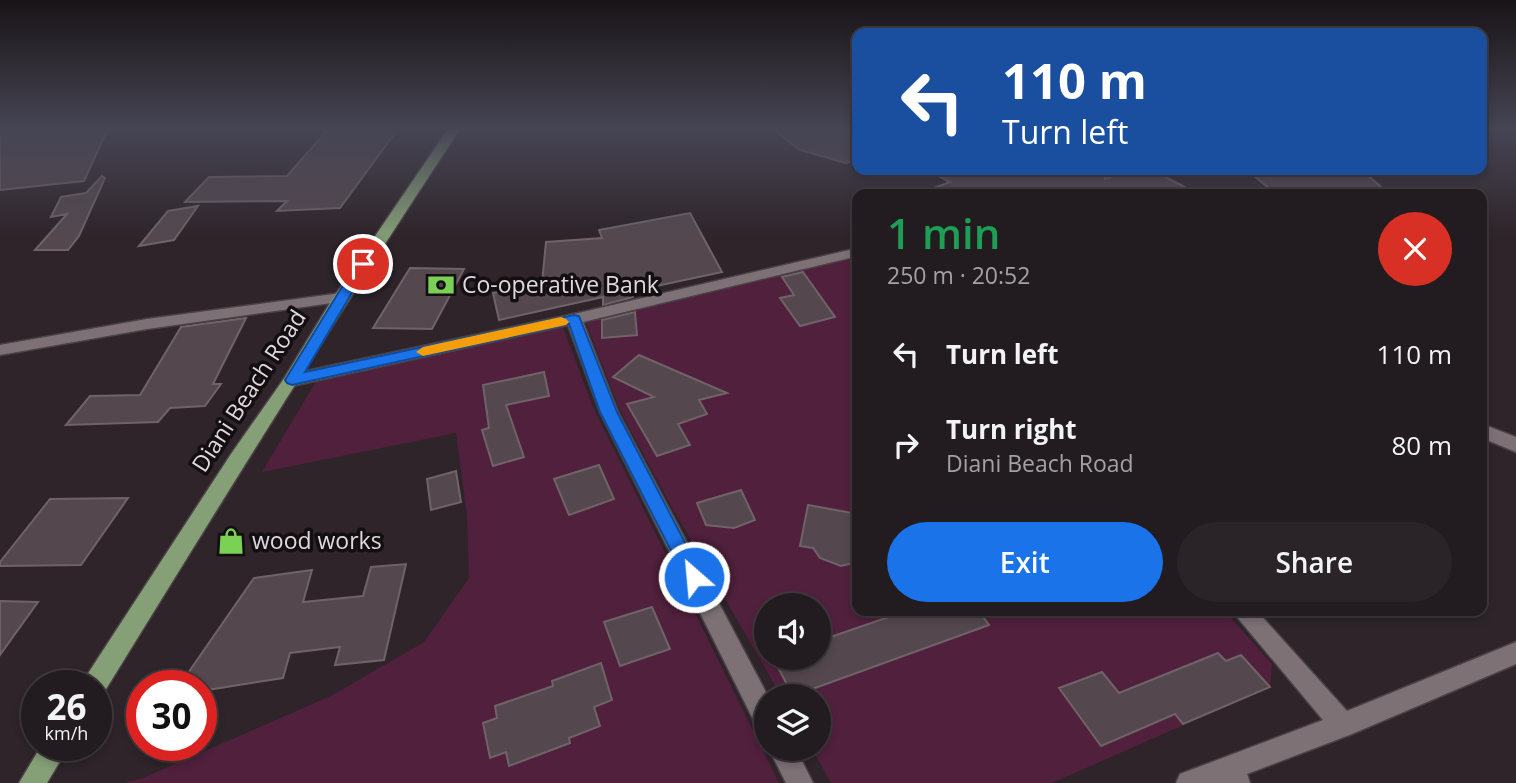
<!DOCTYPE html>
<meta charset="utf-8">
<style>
:root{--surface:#221b1f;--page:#2a2428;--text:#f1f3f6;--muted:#a2a1a4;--line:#3f393d;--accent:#1a73e8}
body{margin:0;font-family:"Open Sans",sans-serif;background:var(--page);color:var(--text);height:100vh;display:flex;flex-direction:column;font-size:26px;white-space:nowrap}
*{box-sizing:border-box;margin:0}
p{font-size:23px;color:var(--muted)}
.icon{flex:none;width:38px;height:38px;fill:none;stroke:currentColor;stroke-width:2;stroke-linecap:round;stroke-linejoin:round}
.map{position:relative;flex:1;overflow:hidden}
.sheet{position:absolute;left:852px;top:189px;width:635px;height:427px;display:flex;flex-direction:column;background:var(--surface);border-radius:14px;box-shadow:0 4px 10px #0003,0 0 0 2px var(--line)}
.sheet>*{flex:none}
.banner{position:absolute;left:852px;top:28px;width:635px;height:147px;border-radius:14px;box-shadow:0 4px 10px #0003,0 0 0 2px var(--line);background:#1a4fa0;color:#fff;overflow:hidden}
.fabs{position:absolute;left:754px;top:593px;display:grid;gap:14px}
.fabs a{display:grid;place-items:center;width:77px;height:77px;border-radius:50%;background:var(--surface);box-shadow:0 4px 10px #0003,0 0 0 2px var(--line);font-size:35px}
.speed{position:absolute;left:21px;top:670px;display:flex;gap:14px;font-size:35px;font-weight:700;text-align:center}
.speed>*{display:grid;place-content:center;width:91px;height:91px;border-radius:50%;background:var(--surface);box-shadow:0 4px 10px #0003,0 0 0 2px var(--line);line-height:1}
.speed small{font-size:18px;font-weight:400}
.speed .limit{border:10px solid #d22;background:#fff;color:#111}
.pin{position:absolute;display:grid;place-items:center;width:60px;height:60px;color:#fff;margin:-30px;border:4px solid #fff;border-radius:50%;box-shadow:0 2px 7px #0007}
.me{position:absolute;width:77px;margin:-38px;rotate:333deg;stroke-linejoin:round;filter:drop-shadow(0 0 5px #0008)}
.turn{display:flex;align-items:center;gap:24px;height:147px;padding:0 35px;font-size:32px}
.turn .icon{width:91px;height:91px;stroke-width:2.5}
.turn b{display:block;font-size:49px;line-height:60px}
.round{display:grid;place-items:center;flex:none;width:74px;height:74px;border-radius:37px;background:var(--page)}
.overview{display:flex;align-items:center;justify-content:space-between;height:119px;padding:0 35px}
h1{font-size:42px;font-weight:600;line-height:52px;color:#1e9e55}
.action{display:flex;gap:14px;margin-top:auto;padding:14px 35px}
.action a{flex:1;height:80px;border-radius:42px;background:var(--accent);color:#fff;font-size:28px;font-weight:600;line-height:80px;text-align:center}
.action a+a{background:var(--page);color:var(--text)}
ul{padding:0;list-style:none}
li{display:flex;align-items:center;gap:21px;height:91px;padding:0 35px}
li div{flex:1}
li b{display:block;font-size:26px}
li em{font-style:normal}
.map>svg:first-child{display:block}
</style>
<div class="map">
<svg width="1516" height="783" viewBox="0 0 1516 783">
<rect width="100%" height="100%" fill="#2e2429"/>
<path fill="#51203c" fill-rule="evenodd" d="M857,257L858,611H1225L1272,664L1270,687L1052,783H831L812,749H819V696H781L666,497L619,408L585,320ZM766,606H819V658H766Z
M563,327L592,405L779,783H124L143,778L331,696L424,642L469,578L467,515L456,433L262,472L321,373Z"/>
<path fill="#54484e" stroke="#6f6368" stroke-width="2" d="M0,129H108L84,181L0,190Z
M328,129H398L340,208L277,211L287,201L185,202L209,177L287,176Z
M772,129H858V160L846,163L800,150Z
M927,170H1104L1105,179L1131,170H1152L1198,194H923V192L950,182Z
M1247,170H1362L1389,194H1276Z
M102,176L105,178L79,236L68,250H35L67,214L51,217L61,197L86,193Z
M198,206L174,240L139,246L168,211Z
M690,213L722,272L633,291V297L603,305V297L499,320L493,293L542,283L546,242L602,238L599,230Z
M410,268L464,269L432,329L373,328Z
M803,272L835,317L800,326L780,298L794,295L782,277Z
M635,312L637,335L602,338V320Z
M246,318L213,384H221L205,406L170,408L158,422L66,425L90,396L140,395L181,327Z
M639,355L727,393L699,400L707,414L678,424L690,445L657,456L627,404L654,397L613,377Z
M544,372L549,396L506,405L524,457L493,466L482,430L489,428L483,385Z
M599,465L614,499L569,515L554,479Z
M456,471L461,502L431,510L427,479Z
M741,490L755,520L734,528L706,525L697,503Z
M128,498L81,565L0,566V562L50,499Z
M808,505L858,514V562L841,566L820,558L813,548L800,546Z
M406,564L384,660L335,665L340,647L290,653L283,678L201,691V686H179L254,578L312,570L303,602L363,596L371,567Z
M0,601L38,602L0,655Z
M652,607L670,649L620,666L604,622Z
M906,611H979L989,625L793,696L773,658H819V641Z
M1218,653L1226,661L1241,655L1270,687L1183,724L1175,714L1101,746L1059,688L1102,672L1119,693Z
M601,663L612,700L594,707L600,726L569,738L570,743L509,766L506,752L490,758L483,723L497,718L495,706L553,686L552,681Z"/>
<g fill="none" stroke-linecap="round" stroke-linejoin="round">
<defs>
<path id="minor" d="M858,248V256L583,322L618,412L768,696L766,730L757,727L600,412L568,325L292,386L283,380L292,374L574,314Z
M341,293L346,295L349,298L346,301L147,329L0,355V345L147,319Z
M1482,424L1516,437V452L1482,438Z
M1232,611H1257L1347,711L1516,642V664L1352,734L1247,774L1250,783H1176L1180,774L1323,720Z
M769,749H796L813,783H786Z"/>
<path id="major" d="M448,129H460C337,315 220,504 103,694L96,696V686H82L85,678L231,454L285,377L333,298Z
M41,746H69L47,783H19Z"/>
</defs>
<use href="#minor" stroke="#4a4246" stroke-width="3"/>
<use href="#major" stroke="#4a4246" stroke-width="3"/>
<use href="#minor" fill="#7d7176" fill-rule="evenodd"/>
<use href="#major" fill="#859f77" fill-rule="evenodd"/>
</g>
<linearGradient id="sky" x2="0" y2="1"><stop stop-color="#191417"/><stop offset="0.54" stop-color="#464554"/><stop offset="1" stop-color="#464554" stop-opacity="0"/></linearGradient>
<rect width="1516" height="239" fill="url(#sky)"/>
<path fill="#1a73e8" stroke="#114b97" stroke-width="2" d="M363,260L369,264L305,372L574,315L579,316L617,412L703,577L701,582L694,585L687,582L600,412L569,324L292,385L287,383L285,380L356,264Z"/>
<path fill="#f59e0b" d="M561,317L566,319L569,322L566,325L423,356L416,352L423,347Z"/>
<defs>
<symbol id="bank-bare" viewBox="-9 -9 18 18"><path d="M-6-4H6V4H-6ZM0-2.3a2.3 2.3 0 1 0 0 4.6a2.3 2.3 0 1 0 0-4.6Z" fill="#7bd155" stroke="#130f11" stroke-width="2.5" paint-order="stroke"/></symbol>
<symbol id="shop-bare" viewBox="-9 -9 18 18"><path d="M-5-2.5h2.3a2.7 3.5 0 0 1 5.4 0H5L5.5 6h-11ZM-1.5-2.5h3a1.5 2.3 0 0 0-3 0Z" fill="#7bd155" stroke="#130f11" stroke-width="2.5" paint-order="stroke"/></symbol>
</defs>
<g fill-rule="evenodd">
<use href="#bank-bare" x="422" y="266" width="38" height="38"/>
<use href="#shop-bare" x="212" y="522" width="38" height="38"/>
</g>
<g text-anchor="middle" stroke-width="7" stroke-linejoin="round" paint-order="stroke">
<g font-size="23" fill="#dfd8dc" stroke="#130f11" text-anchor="start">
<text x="462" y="293">Co-operative Bank</text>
<text x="252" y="549">wood works</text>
</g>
<g font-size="23" fill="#dfd8dc" stroke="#130f11">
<text transform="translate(249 391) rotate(-57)" y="8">Diani Beach Road</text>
</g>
</g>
</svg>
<div class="fabs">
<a><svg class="icon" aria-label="sound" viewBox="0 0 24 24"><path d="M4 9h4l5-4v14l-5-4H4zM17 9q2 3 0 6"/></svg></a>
<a><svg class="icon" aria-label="layers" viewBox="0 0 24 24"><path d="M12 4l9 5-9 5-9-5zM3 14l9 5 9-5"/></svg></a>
</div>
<div class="speed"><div>26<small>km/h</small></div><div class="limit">30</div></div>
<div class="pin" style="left:363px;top:264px;background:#d93025"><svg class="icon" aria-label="arrive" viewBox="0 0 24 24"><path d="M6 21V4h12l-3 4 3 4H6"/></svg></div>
<svg class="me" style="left:694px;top:577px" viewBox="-20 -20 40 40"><circle r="17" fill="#1a73e8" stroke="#fff" stroke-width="3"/><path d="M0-11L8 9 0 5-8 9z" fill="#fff"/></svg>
<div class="banner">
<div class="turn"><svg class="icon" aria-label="left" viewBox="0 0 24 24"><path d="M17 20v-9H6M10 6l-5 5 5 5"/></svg><div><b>110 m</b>Turn left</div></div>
</div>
<section class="sheet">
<div class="overview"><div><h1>1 min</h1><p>250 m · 20:52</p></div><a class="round" style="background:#d93025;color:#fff"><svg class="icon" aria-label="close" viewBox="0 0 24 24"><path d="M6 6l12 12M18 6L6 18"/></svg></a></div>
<ul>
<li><svg class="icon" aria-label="left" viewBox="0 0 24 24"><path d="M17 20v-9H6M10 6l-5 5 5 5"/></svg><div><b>Turn left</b></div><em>110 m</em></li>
<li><svg class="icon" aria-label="right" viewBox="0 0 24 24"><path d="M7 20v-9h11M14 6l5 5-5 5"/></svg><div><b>Turn right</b><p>Diani Beach Road</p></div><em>80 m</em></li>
</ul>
<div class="action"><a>Exit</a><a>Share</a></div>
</section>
</div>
